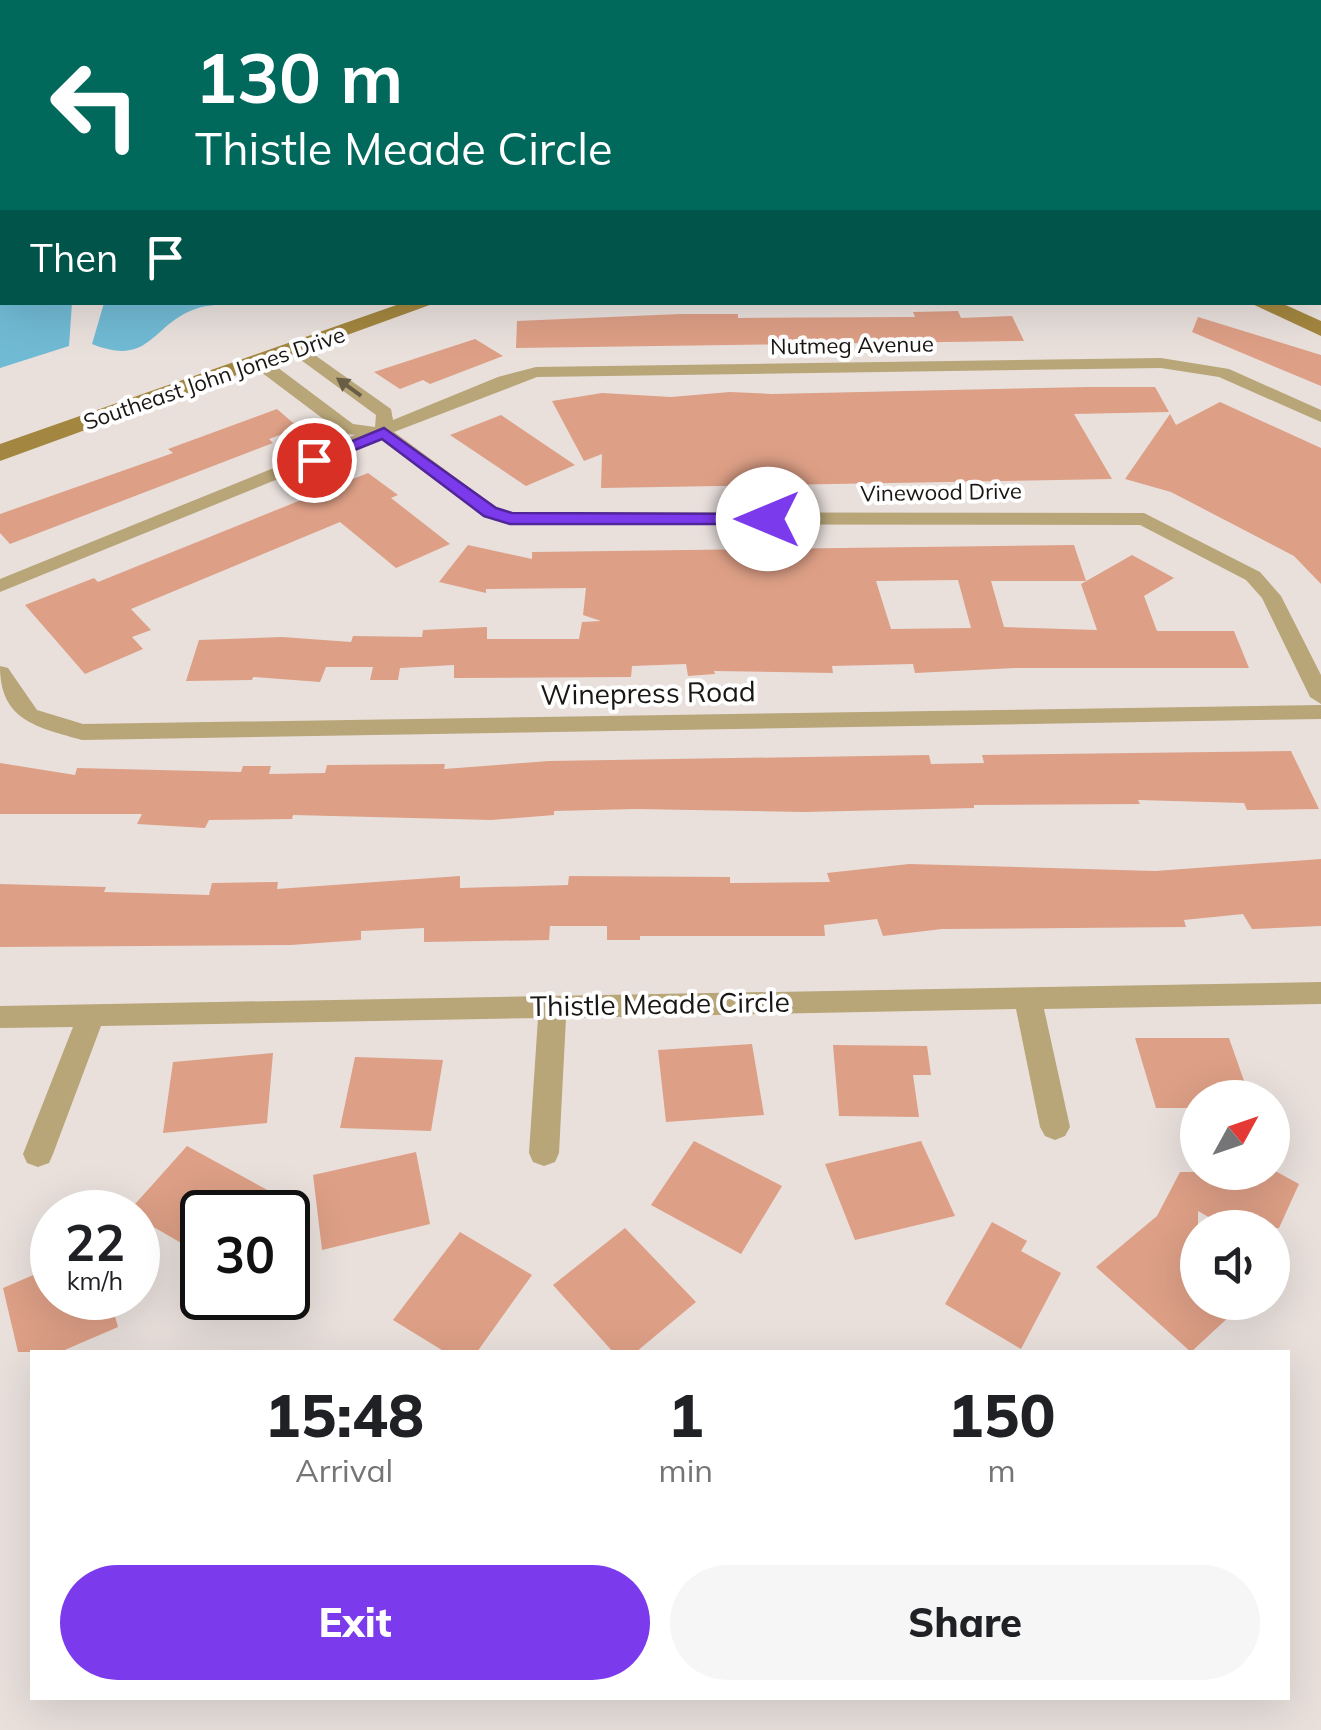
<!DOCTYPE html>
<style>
:root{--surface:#fff;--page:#f6f6f6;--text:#202124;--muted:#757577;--accent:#7c3aed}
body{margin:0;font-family:Mulish,sans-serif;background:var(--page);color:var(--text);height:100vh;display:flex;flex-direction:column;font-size:38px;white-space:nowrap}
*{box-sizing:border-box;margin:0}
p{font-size:32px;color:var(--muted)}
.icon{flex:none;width:55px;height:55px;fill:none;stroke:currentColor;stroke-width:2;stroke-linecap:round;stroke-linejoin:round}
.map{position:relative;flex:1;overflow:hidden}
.panel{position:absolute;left:30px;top:1350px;width:1260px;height:350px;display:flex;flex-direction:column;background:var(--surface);border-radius:0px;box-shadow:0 10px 40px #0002}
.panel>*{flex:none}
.hud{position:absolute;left:0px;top:0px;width:1322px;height:305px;box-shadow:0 10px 40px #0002;background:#00695c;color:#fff;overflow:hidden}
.needle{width:65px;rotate:50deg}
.controls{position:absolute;left:1180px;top:1080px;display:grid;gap:20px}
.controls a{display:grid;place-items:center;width:110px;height:110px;border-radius:50%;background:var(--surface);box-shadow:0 10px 40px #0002;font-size:50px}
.speed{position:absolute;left:30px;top:1190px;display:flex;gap:20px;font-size:50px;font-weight:700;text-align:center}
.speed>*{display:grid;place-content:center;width:130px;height:130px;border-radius:50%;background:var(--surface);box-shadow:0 10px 40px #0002;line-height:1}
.speed small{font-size:25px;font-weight:400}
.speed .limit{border:5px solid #111;border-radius:15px;background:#fff;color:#111}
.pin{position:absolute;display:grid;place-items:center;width:85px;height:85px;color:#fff;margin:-42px;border:5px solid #fff;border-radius:50%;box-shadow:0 2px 10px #0007}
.me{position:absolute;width:110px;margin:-55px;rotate:270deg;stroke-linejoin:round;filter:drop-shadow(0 0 8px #0008)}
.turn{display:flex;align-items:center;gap:35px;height:210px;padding:0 30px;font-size:45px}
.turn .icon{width:130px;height:130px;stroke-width:2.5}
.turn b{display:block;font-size:70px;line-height:85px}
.then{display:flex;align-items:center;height:95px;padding:0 30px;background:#0003;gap:20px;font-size:38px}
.eta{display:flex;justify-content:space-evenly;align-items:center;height:170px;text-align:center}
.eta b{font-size:60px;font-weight:800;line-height:70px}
.button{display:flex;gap:20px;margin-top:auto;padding:20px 30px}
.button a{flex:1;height:115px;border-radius:60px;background:var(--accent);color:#fff;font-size:40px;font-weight:800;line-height:115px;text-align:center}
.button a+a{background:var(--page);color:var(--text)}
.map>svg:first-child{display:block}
</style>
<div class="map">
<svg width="1321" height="1730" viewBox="0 0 1321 1730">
<rect width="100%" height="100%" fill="#e9e0dc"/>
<path fill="#e4d2cc" d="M557,0H1064L1058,2Z"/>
<path fill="#71bad4" d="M0,185L2,302L72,303L69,346L0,368Z
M104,303V302L229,303C220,305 207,305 198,308C151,323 152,368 92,344Z"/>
<path fill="#dd9f86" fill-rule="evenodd" d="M958,311L961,318L1012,316L1024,341L516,348L517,321L680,314H738V318L915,317L913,312Z
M1198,317L1321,355V386L1192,332Z
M475,339L503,356L430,384L423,380L400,389L374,372Z
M1089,387H1155L1169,412L1074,414L1112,479L601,488L602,454L584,461L552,401L602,393L671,397L730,392L772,394Z
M1220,402L1321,448V584L1294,556L1171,492L1125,479L1170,414L1176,425Z
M277,409L299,428L269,439L273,443L10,544L0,533V514L173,453L168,449Z
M501,415L575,465L526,486L450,435Z
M368,473L398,495L391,498L450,544L396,568L340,522L131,609L151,630L132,637L143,649L85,674L25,605L94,578L98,582Z
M468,545L532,559V552L1074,545L1086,581H991L1004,627L1097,630L1081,584L1132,555L1174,578L1144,596L1157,631H1234L1249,668H1015L915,673L913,664L832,666L833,673L714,671L715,674L688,676L686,664L632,666L631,677L454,678V665L400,668L398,680H370L373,667H326L320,682L253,677L252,680L186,681L199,640L282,637L351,642L353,636L422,637L423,630L487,627V639H579L582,622L601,621L583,615L586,588L486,589V593L439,582ZM958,580L971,628L891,629L876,581Z
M1291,751L1319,809L1247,810L1244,803L1138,800L1140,804L974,805V808L804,812L635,809L554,811V815L491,820L293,815L292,819L209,820L205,828L137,824L142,814H0V763L75,775L77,768L241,772L243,766H271L269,774L325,773L327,765L445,764L444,769L549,761L929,755L931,764L984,763L982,755Z
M1321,859V926L1252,929L1243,914L1184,920L1186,927L942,929L883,936L877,919L824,925L825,936H640V940H607V926H550L549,940L424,942V928L361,931V940L291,945L0,947V884L106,887L104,892L209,895L212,883L278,882L277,889L460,876V888L568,885L569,876L730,877V883L830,882L827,873L909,864L1155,871Z
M1135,1038H1229L1250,1098H1198V1108H1156Z
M752,1044L764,1115L666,1122L658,1050Z
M833,1045L927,1046L931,1075H913L919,1117L839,1116Z
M273,1053L267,1123L163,1133L173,1062Z
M355,1057L443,1060L431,1131L340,1128Z
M694,1141L782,1186L741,1254L651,1205Z
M921,1141L955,1216L855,1240L825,1164Z
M187,1146L271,1192L254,1212H202V1255L138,1218V1212H128Z
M416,1152L430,1224L322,1250L313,1175Z
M1180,1172H1277L1299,1184L1279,1228H1228L1198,1211V1302H1245L1191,1352L1096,1267L1157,1216Z
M992,1222L1027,1241L1021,1251L1061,1273L1021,1349L945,1304Z
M625,1228L696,1302L636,1352H613L553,1285Z
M460,1232L532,1275L477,1352H445L393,1320Z
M52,1267V1298H110L118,1327L60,1352H18L3,1288Z"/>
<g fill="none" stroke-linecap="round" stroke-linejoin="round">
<path fill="#b8a578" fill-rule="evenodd" d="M937,0H943L944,2H939Z
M2,3V8L0,10V4Z
M0,47H2V51H0Z
M2,60V64L0,65V61Z
M1320,78H1321V82H1320Z
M1320,210H1321V214H1320Z"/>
<path fill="#b8a578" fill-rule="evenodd" d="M365,0H380L381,2H367Z
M0,90H2V98H0Z
M290,346H302L391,409L393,420L498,377L536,367L1161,358L1229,369L1321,410V422L1219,377L1161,368L537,377L394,432L497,508L511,512L1144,513L1260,572L1281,596L1321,675V704L1310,697L1262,598L1246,580L1140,525L510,524L483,516L379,438L0,592V579L355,435L342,433L253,366V358H265L353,424L375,427L376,415L290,352Z
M0,666L8,668L37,710L83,724L1321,705V719L82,740C37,727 0,721 0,666Z
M1321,982V1004L1044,1009L1070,1127L1065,1136L1055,1140L1045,1136L1040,1127L1016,1009L566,1018L559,1153L555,1162L544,1166L533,1162L529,1153L538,1018L101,1026L53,1154L49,1163L38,1167L27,1163L23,1154L73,1027L0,1028V1006Z"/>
<path fill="#a3863f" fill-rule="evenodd" d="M405,302H438L0,461V444Z
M1248,302H1279L1321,321V336Z"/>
</g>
<defs><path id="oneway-solid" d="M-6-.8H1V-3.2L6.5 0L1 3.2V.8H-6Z" transform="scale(2.5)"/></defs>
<use fill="#685e46" href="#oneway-solid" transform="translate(349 387) rotate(-144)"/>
<path fill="#7c3aed" stroke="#51269a" stroke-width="2.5" d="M384,428L496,508L512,513L768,514L777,519L768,524H510L484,516L382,439L320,464L306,460Z"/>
<g text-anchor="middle" stroke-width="8" stroke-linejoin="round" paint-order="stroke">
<g font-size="22" fill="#191614" stroke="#fff">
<text transform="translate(852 345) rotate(-1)" y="8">Nutmeg Avenue</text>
<text transform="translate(214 378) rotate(-19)" y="8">Southeast John Jones Drive</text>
<text transform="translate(941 492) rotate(-1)" y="8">Vinewood Drive</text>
</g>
<g font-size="28" fill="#191614" stroke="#fff">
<text transform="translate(648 693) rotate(-1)" y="10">Winepress Road</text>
<text transform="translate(660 1004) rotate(-1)" y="10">Thistle Meade Circle</text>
</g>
</g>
</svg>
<div class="controls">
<a><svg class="needle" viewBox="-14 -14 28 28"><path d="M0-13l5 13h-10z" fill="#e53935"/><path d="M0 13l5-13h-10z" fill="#757577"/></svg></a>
<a><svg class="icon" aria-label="sound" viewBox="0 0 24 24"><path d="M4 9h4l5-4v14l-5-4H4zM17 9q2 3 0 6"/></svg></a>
</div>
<div class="speed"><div>22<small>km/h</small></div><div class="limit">30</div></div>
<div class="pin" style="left:314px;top:460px;background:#d93025"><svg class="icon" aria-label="arrive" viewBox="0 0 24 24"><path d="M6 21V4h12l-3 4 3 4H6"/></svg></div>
<svg class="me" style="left:768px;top:519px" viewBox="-20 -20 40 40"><circle r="19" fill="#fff"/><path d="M0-13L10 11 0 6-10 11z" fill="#7c3aed"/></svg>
<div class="hud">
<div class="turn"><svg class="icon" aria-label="left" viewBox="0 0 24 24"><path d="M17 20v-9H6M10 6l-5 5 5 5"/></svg><div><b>130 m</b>Thistle Meade Circle</div></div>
<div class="then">Then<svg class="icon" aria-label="arrive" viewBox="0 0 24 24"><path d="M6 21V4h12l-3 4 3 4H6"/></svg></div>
</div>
<section class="panel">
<div class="eta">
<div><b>15:48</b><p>Arrival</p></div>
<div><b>1</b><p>min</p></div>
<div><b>150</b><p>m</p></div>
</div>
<div class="button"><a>Exit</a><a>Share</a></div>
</section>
</div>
